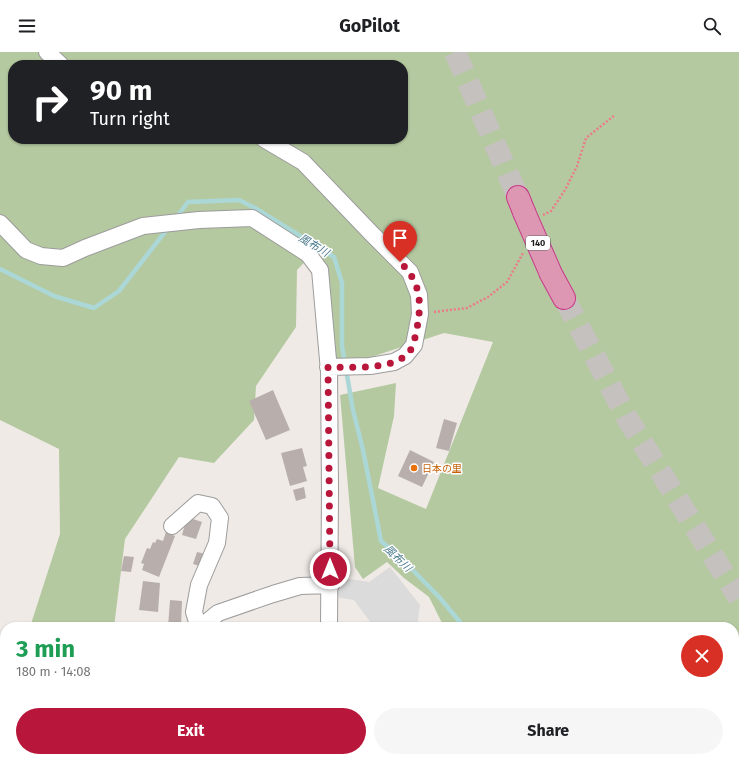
<!DOCTYPE html>
<meta charset="utf-8">
<style>
:root{--surface:#fff;--page:#f6f6f6;--text:#202124;--muted:#757577;--accent:#b8163a}
body{margin:0;font-family:"Fira Sans","Noto Sans JP",sans-serif;background:var(--page);color:var(--text);height:100vh;display:flex;flex-direction:column;font-size:15px;white-space:nowrap}
*{box-sizing:border-box;margin:0}
p{font-size:13px;color:var(--muted)}
.icon{flex:none;width:22px;height:22px;fill:none;stroke:currentColor;stroke-width:2;stroke-linecap:round;stroke-linejoin:round}
.map{position:relative;flex:1;overflow:hidden}
.panel{position:absolute;left:0px;top:570px;width:739px;height:140px;display:flex;flex-direction:column;background:var(--surface);border-radius:16px 16px 0 0;box-shadow:0 1px 3px #0004}
.panel>*{flex:none}
.hud{position:absolute;left:8px;top:8px;width:400px;height:84px;border-radius:16px;box-shadow:0 1px 3px #0004;background:#202124;color:#fff;overflow:hidden}
.pin{position:absolute;display:grid;place-items:center;width:34px;height:34px;color:#fff;margin:-41px -17px;border-radius:50% 50% 50% 0;rotate:-45deg;box-shadow:0 0 4px #0007}
.pin .icon{rotate:45deg}
.me{position:absolute;width:44px;margin:-22px;rotate:0deg;stroke-linejoin:round;filter:drop-shadow(0 0 3px #0008)}
.turn{display:flex;align-items:center;gap:14px;height:84px;padding:0 16px;font-size:18px}
.turn .icon{width:52px;height:52px;stroke-width:2.5}
.turn b{display:block;font-size:28px;line-height:34px}
.round{display:grid;place-items:center;flex:none;width:42px;height:42px;border-radius:21px;background:var(--page)}
.headline{display:flex;align-items:center;justify-content:space-between;height:68px;padding:0 16px}
h1{font-size:24px;font-weight:700;line-height:30px;color:#1e9e55}
.primary-button{display:flex;gap:8px;margin-top:auto;padding:8px 16px}
.primary-button a{flex:1;height:46px;border-radius:24px;background:var(--accent);color:#fff;font-size:16px;font-weight:700;line-height:46px;text-align:center}
.primary-button a+a{background:var(--page);color:var(--text)}
header{display:flex;justify-content:space-between;align-items:center;height:52px;padding:0 16px;background:var(--surface);font-size:18px;font-weight:700}
.map>svg:first-child{display:block}
</style>
<header><svg class="icon" aria-label="menu" viewBox="0 0 24 24"><path d="M4 6h16M4 12h16M4 18h16"/></svg>GoPilot<svg class="icon" aria-label="search" viewBox="0 0 24 24"><circle cx="10" cy="10" r="6"/><path d="M15 15l6 6"/></svg></header>
<div class="map">
<svg width="739" height="710" viewBox="0 0 739 710">
<rect width="100%" height="100%" fill="#efeae6"/>
<path fill="#b5c9a0" fill-rule="evenodd" d="M0,0H739V710H570L567,705H734V575H444L429,545L404,526L387,510L363,527L355,515L340,343L396,331L394,364L378,436L426,457L493,290L444,281L329,319L322,192L297,218L296,275L256,334L254,368L214,411L179,405L125,487L114,575H30L60,482L59,397L0,368ZM13,13H403V87H13Z
M39,705H273V710H41Z"/>
<path fill="#dbdbdb" d="M390,515L420,553L417,575H374L354,548L335,545L336,525L369,530Z"/>
<g fill="none" stroke-linecap="round" stroke-linejoin="round">
<path stroke="#abd7d7" stroke-width="4.5" d="M175,167L188,150L239,148L255,156L334,205L342,231V294L353,358L363,398L381,489L403,508L440,546L464,575
M0,217L54,244L94,256L119,239L168,176
M588,705L590,710"/>
</g>
<path fill="#b8afac" d="M273,338L290,378L266,388L249,349Z
M444,367L457,371L449,399L436,396Z
M302,396L307,414L303,415L307,429L290,434L281,401Z
M410,398L434,410L422,435L398,424Z
M304,435L306,446L296,449L293,438Z
M187,465L202,470L196,487L182,483Z
M166,480L175,484L159,525L142,518L144,512L141,511L147,496L150,497L153,490L155,491L157,487L163,489Z
M197,500L206,502L203,515L193,512Z
M124,504L134,505L131,520L121,519Z
M143,529L160,531L158,560L139,558Z
M170,548L182,549L181,575H168Z"/>
<g fill="none" stroke-linecap="round" stroke-linejoin="round">
<path stroke="#c5c1be" stroke-width="22" stroke-dasharray="22 11" stroke-linecap="butt" d="M455,0L518,145
M564,246L627,366L739,546"/>
<defs>
<path id="minor" d="M47,0L61,13
M264,87L303,110L371,181L410,220L419,243L420,262L414,293L405,304L394,310L370,314L328,315
M0,171L26,198L41,204L63,206L85,196L143,174L199,168L252,166L308,202L320,218L329,319L330,439L329,575
M172,474L198,451L212,454L220,466L217,491L199,533L194,560L198,573
M196,575L198,573L206,571L218,561L273,542L300,534L331,533
M0,666L5,665
M79,705L81,710
M443,705L449,710"/>
<path id="highway" d="M518,145L524,160
M551,222L564,246"/>
</defs>
<use href="#minor" stroke="#9c9c9c" stroke-width="18"/>
<use href="#highway" stroke="#c83889" stroke-width="24"/>
<path stroke="#eb7b88" stroke-width="2.5" stroke-dasharray="2 2" stroke-linecap="butt" d="M543,163L551,159L565,138L577,114L586,86L615,63
M434,260L467,256L488,245L507,230L523,201"/>
<use href="#minor" stroke="#fff" stroke-width="16"/>
<use href="#highway" stroke="#dd97b3" stroke-width="22"/>
<defs>
<path id="highway-bridge" d="M524,160L551,222"/>
</defs>
<use href="#highway-bridge" stroke="#c83889" stroke-width="24" stroke-linecap="butt"/>
<use href="#highway-bridge" stroke="#dd97b3" stroke-width="22"/>
</g>
<g fill="none" stroke-linecap="round" stroke-linejoin="round">
<path stroke="#b8163a" stroke-width="7" stroke-dasharray="0 12.6" d="M330,517L328,315C351,315 385,318 404,305C412,300 414,290 416,281C422,253 422,231 400,210"/>
</g>
<circle fill="#e8710a" stroke="#fff" stroke-width="1.5" cx="414" cy="416" r="4"/>
<g text-anchor="middle" stroke-width="3" stroke-linejoin="round" paint-order="stroke">
<rect fill="#fff" stroke="#626262" stroke-width="1" x="526" y="184" width="24" height="14" rx="3"/>
<g font-size="9" font-weight="bold" fill="#1f1f1f">
<text x="538" y="194">140</text>
</g>
<g font-size="10" fill="#c56008" stroke="#fff" text-anchor="start">
<text x="422" y="420">日本の里</text>
</g>
<g font-size="11" font-style="italic" fill="#4b7b8e" stroke="#fff">
<text transform="translate(314 193) rotate(31)" y="4">風布川</text>
<text transform="translate(398 506) rotate(44)" y="4">風布川</text>
</g>
</g>
</svg>
<div class="pin" style="left:400px;top:210px;background:#d93025"><svg class="icon" aria-label="arrive" viewBox="0 0 24 24"><path d="M6 21V4h12l-3 4 3 4H6"/></svg></div>
<svg class="me" style="left:330px;top:517px" viewBox="-20 -20 40 40"><circle r="17" fill="#b8163a" stroke="#fff" stroke-width="3"/><path d="M0-11L8 9 0 5-8 9z" fill="#fff"/></svg>
<div class="hud">
<div class="turn"><svg class="icon" aria-label="right" viewBox="0 0 24 24"><path d="M7 20v-9h11M14 6l5 5-5 5"/></svg><div><b>90 m</b>Turn right</div></div>
</div>
<section class="panel">
<div class="headline"><div><h1>3 min</h1><p>180 m · 14:08</p></div><a class="round" style="background:#d93025;color:#fff"><svg class="icon" aria-label="close" viewBox="0 0 24 24"><path d="M6 6l12 12M18 6L6 18"/></svg></a></div>
<div class="primary-button"><a>Exit</a><a>Share</a></div>
</section>
</div>
